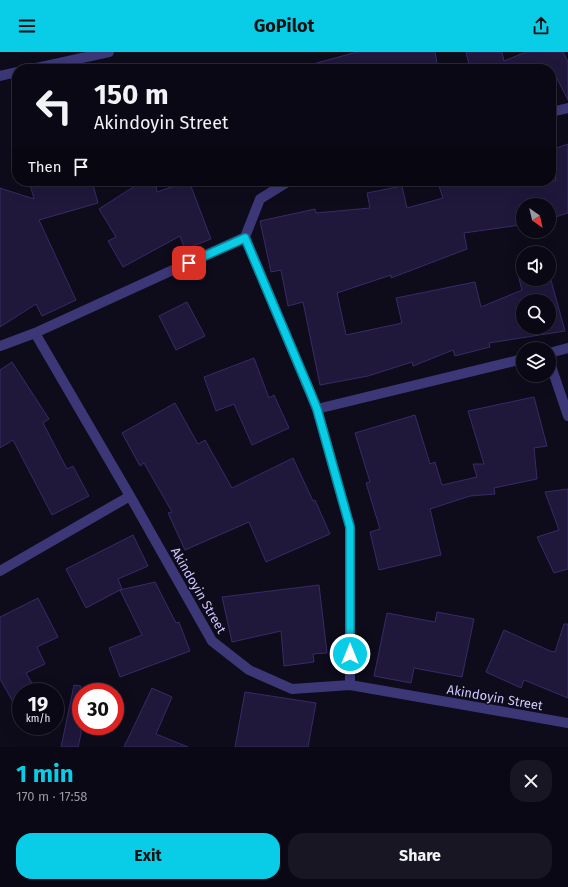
<!DOCTYPE html>
<meta charset="utf-8">
<style>
:root{--surface:#0a0814;--page:#181622;--text:#f1f3f6;--muted:#999aa0;--line:#2a2934;--accent:#09cce7}
body{margin:0;font-family:"Fira Sans",sans-serif;background:var(--page);color:var(--text);height:100vh;display:flex;flex-direction:column;font-size:15px;white-space:nowrap}
*{box-sizing:border-box;margin:0}
p{font-size:13px;color:var(--muted)}
.icon{flex:none;width:22px;height:22px;fill:none;stroke:currentColor;stroke-width:2;stroke-linecap:round;stroke-linejoin:round}
.map{position:relative;height:695px;overflow:hidden}
.panel{display:flex;flex-direction:column;background:var(--surface);flex:1}
.panel>*{flex:none}
.top-card{position:absolute;left:12px;top:12px;width:544px;height:122px;border-radius:16px;box-shadow:0 4px 16px #0002,0 0 0 1px var(--line);background:#0a0814;color:var(--text);overflow:hidden}
.needle{width:26px;rotate:146deg}
.fabs{position:absolute;left:516px;top:146px;display:grid;gap:8px}
.fabs a{display:grid;place-items:center;width:40px;height:40px;border-radius:50%;background:var(--surface);box-shadow:0 4px 16px #0002,0 0 0 1px var(--line);font-size:20px}
.speed{position:absolute;left:12px;top:631px;display:flex;gap:8px;font-size:20px;font-weight:700;text-align:center}
.speed>*{display:grid;place-content:center;width:52px;height:52px;border-radius:50%;background:var(--surface);box-shadow:0 4px 16px #0002,0 0 0 1px var(--line);line-height:1}
.speed small{font-size:10px;font-weight:400}
.speed .limit{border:6px solid #d22;background:#fff;color:#111}
.pin{position:absolute;display:grid;place-items:center;width:34px;height:34px;color:#fff;margin:-17px;border-radius:8px;box-shadow:0 2px 6px #0006}
.me{position:absolute;width:44px;margin:-22px;rotate:0deg;stroke-linejoin:round;filter:drop-shadow(0 0 3px #0008)}
.turn{display:flex;align-items:center;gap:14px;height:84px;padding:0 16px;font-size:18px}
.turn .icon{width:52px;height:52px;stroke-width:2.5}
.turn b{display:block;font-size:28px;line-height:34px}
.then{display:flex;align-items:center;height:38px;padding:0 16px;background:#0003;gap:8px;font-size:15px}
.round{display:grid;place-items:center;flex:none;width:42px;height:42px;border-radius:16px;background:var(--page)}
.headline{display:flex;align-items:center;justify-content:space-between;height:68px;padding:0 16px}
h1{font-size:24px;font-weight:700;line-height:30px;color:var(--accent)}
.primary-button{display:flex;gap:8px;margin-top:auto;padding:8px 16px}
.primary-button a{flex:1;height:46px;border-radius:16px;background:var(--accent);color:#111;font-size:16px;font-weight:700;line-height:46px;text-align:center}
.primary-button a+a{background:var(--page);color:var(--text)}
header{display:flex;justify-content:space-between;align-items:center;height:52px;padding:0 16px;background:var(--accent);color:#111;font-size:18px;font-weight:700}
.map>svg:first-child{display:block}
</style>
<header><svg class="icon" aria-label="menu" viewBox="0 0 24 24"><path d="M4 6h16M4 12h16M4 18h16"/></svg>GoPilot<svg class="icon" aria-label="share" viewBox="0 0 24 24"><path d="M12 15V3M7 8l5-5 5 5M5 13v7h14v-7"/></svg></header>
<div class="map">
<svg width="568" height="695" viewBox="0 0 568 695">
<rect width="100%" height="100%" fill="#0e0b1b"/>
<path fill="#20183b" stroke="#382b66" fill-rule="evenodd" d="M357,0H435L438,17H314L313,12Z
M466,0H502L504,9L526,0H563L568,10V48L552,17H470Z
M568,92V161L549,167V153H523V175L521,176L520,173L464,181L467,197L391,226V223L337,241L346,283L402,271L396,246L475,230L481,255L522,238L517,219L523,217V227H549V221L565,279L489,291L490,295L455,304L453,298L413,314L412,310L368,324L320,333L303,250L288,254L281,218L271,220L260,169L315,157L316,161L370,156L367,141L402,134L407,156L443,146L439,134L456,129H556L551,107V98ZM523,249H549V275H523Z
M29,129H92L98,151L39,168L76,248L42,264L36,252L0,275V136L34,147Z
M155,129L157,140L189,129L211,187L185,197L180,184L123,215L108,189L116,185L99,157L141,130Z
M187,250L205,284L176,298L159,264Z
M254,306L269,346L274,343L289,376L252,393L234,352L216,359L204,325Z
M12,310L49,367L43,371L67,417L73,414L89,444L52,463L13,388L0,396V318Z
M534,345L547,394L534,396L537,427L494,436L495,442L470,444L430,457L441,503L379,518L370,480L380,477L366,431L370,430L355,381L415,363L430,412L435,410L442,433L477,425L473,412H484L468,359Z
M175,351L198,392L205,388L232,436L293,406L313,449L315,448L330,482L266,510L249,470L185,498L168,461L172,460L144,411L140,414L122,381Z
M568,437V517L554,521L537,485L559,478L545,440Z
M133,483L148,514L118,527L122,537L120,538L155,530L176,571L179,570L190,599L120,625L109,596L142,583L120,538L86,556L66,517Z
M319,533L327,601L313,602L314,610L284,614L281,579L232,590L222,545Z
M38,546L58,585L37,595L45,612L26,621L37,640H21V664L0,627V565Z
M437,560L474,567L462,625L414,616L411,631L374,624L387,561L435,570Z
M564,572H568V646L524,628L521,636L486,620L504,578L550,599L555,600Z
M74,633L81,634V682L78,695H61Z
M152,636L172,645L156,682L188,695H124Z
M245,640L316,651L308,695H235Z"/>
<g fill="none" stroke-linecap="round" stroke-linejoin="round">
<path stroke="#3c3878" stroke-width="10" d="M32,17L109,0
M0,24L17,20
M551,60L568,56
M289,129L260,147L245,185L317,357L350,475V633
M35,281L130,444L212,589L249,618L292,637L350,633L568,671
M0,294L35,281L245,185
M549,301L568,296
M549,308L568,364
M317,357L523,307
M0,519L130,444"/>
</g>
<g fill="none" stroke-linecap="round" stroke-linejoin="round">
<defs>
<path id="route" d="M189,211L245,186L311,342L317,357L350,475V602"/>
</defs>
<use href="#route" stroke="#068596" stroke-width="10"/>
<use href="#route" stroke="#09cce7" stroke-width="7"/>
</g>
<g text-anchor="middle" stroke-width="3" stroke-linejoin="round" paint-order="stroke">
<g font-size="13" fill="#cec7fd" stroke="#0e0b1b">
<text transform="translate(199 538) rotate(60)" y="5">Akindoyin Street</text>
<text transform="translate(495 645) rotate(10)" y="5">Akindoyin Street</text>
</g>
</g>
</svg>
<div class="fabs">
<a><svg class="needle" viewBox="-14 -14 28 28"><path d="M0-13l5 13h-10z" fill="#e53935"/><path d="M0 13l5-13h-10z" fill="#999aa0"/></svg></a>
<a><svg class="icon" aria-label="sound" viewBox="0 0 24 24"><path d="M4 9h4l5-4v14l-5-4H4zM17 9q2 3 0 6"/></svg></a>
<a><svg class="icon" aria-label="search" viewBox="0 0 24 24"><circle cx="10" cy="10" r="6"/><path d="M15 15l6 6"/></svg></a>
<a><svg class="icon" aria-label="layers" viewBox="0 0 24 24"><path d="M12 4l9 5-9 5-9-5zM3 14l9 5 9-5"/></svg></a>
</div>
<div class="speed"><div>19<small>km/h</small></div><div class="limit">30</div></div>
<div class="pin" style="left:189px;top:211px;background:#d93025"><svg class="icon" aria-label="arrive" viewBox="0 0 24 24"><path d="M6 21V4h12l-3 4 3 4H6"/></svg></div>
<svg class="me" style="left:350px;top:602px" viewBox="-20 -20 40 40"><circle r="17" fill="#09cce7" stroke="#fff" stroke-width="3"/><path d="M0-11L8 9 0 5-8 9z" fill="#fff"/></svg>
<div class="top-card">
<div class="turn"><svg class="icon" aria-label="left" viewBox="0 0 24 24"><path d="M17 20v-9H6M10 6l-5 5 5 5"/></svg><div><b>150 m</b>Akindoyin Street</div></div>
<div class="then">Then<svg class="icon" aria-label="arrive" viewBox="0 0 24 24"><path d="M6 21V4h12l-3 4 3 4H6"/></svg></div>
</div>
</div>
<section class="panel">
<div class="headline"><div><h1>1 min</h1><p>170 m · 17:58</p></div><a class="round"><svg class="icon" aria-label="close" viewBox="0 0 24 24"><path d="M6 6l12 12M18 6L6 18"/></svg></a></div>
<div class="primary-button"><a>Exit</a><a>Share</a></div>
</section>
